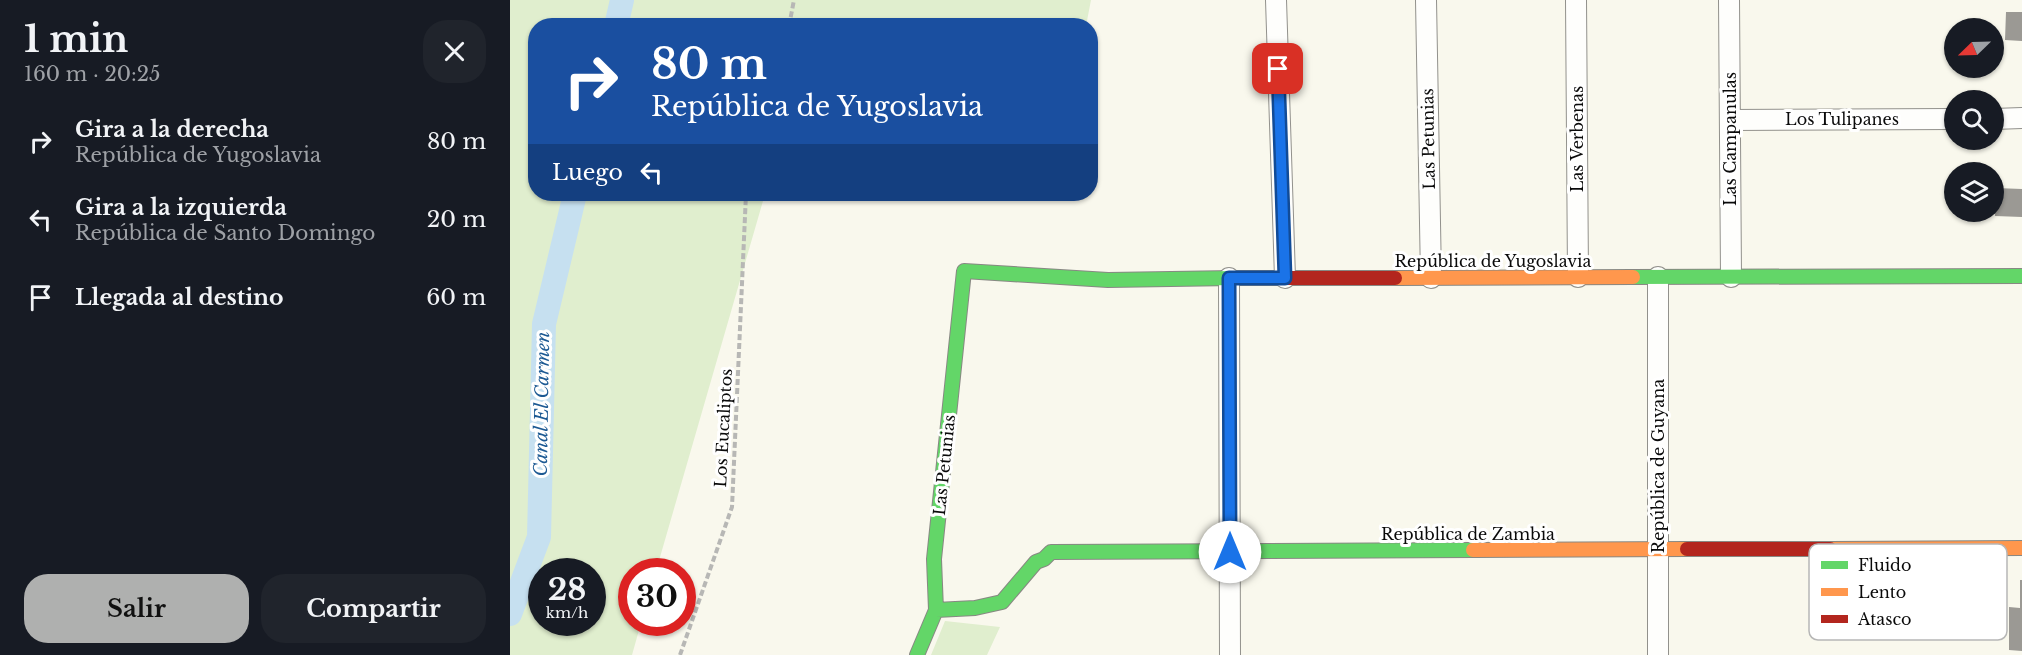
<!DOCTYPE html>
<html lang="es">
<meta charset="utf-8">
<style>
:root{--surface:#171b24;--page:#20242c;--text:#f1f3f6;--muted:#9ea1a6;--accent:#afb0af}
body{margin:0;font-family:"Libre Baskerville",serif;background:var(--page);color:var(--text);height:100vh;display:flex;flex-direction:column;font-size:22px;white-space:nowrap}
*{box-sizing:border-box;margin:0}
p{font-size:20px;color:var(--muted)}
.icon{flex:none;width:33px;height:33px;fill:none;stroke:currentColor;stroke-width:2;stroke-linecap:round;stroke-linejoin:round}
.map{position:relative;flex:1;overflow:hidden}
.drawer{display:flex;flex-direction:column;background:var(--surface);width:510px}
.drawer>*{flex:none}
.top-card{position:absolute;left:18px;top:18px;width:570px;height:183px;border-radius:24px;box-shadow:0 2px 4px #0004;background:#1a4fa0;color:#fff;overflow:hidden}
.needle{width:39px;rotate:247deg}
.buttons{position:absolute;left:1434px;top:18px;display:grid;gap:12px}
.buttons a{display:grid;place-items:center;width:60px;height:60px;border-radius:50%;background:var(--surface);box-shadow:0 2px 4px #0004;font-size:30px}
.speed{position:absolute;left:18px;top:558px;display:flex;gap:12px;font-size:30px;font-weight:700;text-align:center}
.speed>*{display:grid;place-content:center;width:78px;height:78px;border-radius:50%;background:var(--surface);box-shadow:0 2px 4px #0004;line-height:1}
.speed small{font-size:15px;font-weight:400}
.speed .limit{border:9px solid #d22;background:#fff;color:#111}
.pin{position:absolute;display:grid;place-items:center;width:51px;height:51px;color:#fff;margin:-26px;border-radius:12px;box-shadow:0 3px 9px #0006}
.me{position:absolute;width:66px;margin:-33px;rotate:0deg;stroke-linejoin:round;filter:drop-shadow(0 0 4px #0008)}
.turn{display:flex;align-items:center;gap:21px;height:126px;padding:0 24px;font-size:27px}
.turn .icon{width:78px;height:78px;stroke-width:2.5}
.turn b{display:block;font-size:42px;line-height:51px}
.then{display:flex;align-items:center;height:57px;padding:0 24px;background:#0003;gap:12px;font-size:22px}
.round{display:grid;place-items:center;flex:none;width:63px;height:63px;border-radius:24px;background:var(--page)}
.head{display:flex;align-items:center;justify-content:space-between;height:102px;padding:0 24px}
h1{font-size:36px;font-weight:700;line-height:45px}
.button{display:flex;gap:12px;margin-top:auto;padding:12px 24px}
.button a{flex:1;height:69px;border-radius:24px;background:var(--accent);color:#111;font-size:24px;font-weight:700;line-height:69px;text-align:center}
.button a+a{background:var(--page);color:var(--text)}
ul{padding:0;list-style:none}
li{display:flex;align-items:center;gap:18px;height:78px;padding:0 24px}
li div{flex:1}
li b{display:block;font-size:22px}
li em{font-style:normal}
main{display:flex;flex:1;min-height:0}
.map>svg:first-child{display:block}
</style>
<main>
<section class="drawer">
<div class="head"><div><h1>1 min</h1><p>160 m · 20:25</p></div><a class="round"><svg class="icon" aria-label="close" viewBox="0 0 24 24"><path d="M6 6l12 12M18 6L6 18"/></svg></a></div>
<ul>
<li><svg class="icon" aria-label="right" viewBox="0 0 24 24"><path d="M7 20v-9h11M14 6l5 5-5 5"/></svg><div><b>Gira a la derecha</b><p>República de Yugoslavia</p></div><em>80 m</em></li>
<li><svg class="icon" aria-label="left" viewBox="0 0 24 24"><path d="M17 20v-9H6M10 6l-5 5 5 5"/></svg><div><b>Gira a la izquierda</b><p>República de Santo Domingo</p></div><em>20 m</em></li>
<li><svg class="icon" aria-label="arrive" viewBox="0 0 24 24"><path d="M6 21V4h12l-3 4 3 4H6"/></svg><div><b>Llegada al destino</b></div><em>60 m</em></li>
</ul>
<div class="button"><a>Salir</a><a>Compartir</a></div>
</section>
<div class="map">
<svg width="1512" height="655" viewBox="0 0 1512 655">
<rect width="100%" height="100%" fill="#f9f8ed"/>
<path fill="#e0eece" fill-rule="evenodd" d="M0,0H581L576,26H26V194H255L146,571L122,572V622L131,623L122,655H0ZM32,572H82V622H32Z
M435,621L490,627L477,655H421Z"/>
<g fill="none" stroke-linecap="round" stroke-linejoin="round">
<path stroke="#c6e0f0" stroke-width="24" d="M106,26L112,0
M0,614L29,537L34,324L65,194"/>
</g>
<path fill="#9b9994" d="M1496,12H1512V41L1495,40Z
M1486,188L1512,189V217L1485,216Z
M1510,580H1512V651L1499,650V607L1510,608Z"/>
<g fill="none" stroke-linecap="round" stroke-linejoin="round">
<defs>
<path id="street" d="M766,0L775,278
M916,0L921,278
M1066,0L1068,277
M1219,0L1221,277
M1484,119L1512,118
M1220,120L1444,119
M1148,277V655
M719,278L720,655"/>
<path id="fast" d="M1123,277L1512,276
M426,610L465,608L492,602L526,562L534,559L541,552L963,550
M407,655L426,610L424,559L454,271L598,280L724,278"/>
<path id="slow" d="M885,278L1123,277
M1320,549L1512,548
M963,550L1177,549"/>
<path id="jam" d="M724,278H885
M1177,549H1320"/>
</defs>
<use href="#street" stroke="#92918c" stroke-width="22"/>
<use href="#fast" stroke="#888883" stroke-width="16"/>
<use href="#slow" stroke="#888883" stroke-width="16"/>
<use href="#jam" stroke="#888883" stroke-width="16"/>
<path stroke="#b7b7b5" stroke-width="4" stroke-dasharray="6 3" stroke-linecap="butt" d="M279,26L284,0
M170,655L222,507L236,194"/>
<use href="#street" stroke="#fefefc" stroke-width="20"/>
<use href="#fast" stroke="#63d668" stroke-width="14"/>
<use href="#slow" stroke="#ff974d" stroke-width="14"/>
<use href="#jam" stroke="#b3261e" stroke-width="14"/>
</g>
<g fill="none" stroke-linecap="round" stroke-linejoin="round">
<defs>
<path id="route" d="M720,552L719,278H775L768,69"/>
</defs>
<use href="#route" stroke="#114b97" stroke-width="15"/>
<use href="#route" stroke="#1a73e8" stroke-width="10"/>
</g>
<g text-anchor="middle" stroke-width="6" stroke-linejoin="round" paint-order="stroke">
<g font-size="16" fill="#0a0a0a" stroke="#fff">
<text x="1332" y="125">Los Tulipanes</text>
<text transform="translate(918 139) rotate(-91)" y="6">Las Petunias</text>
<text transform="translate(1067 139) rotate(-90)" y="6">Las Verbenas</text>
<text transform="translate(1220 139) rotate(-90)" y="6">Las Campanulas</text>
<text x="983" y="267">República de Yugoslavia</text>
<text transform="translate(213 428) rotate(-87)" y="6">Los Eucaliptos</text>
<text transform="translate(434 465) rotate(-84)" y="6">Las Petunias</text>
<text transform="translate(1148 466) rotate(-90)" y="6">República de Guyana</text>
<text x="958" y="540">República de Zambia</text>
</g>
<g font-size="18" font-style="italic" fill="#1c5993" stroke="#fff">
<text transform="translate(32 404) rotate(-89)" y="6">Canal El Carmen</text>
</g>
</g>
<rect x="1299" y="544" width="198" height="96" rx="9" fill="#fff" stroke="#b6b6b6" stroke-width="1.5"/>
<rect x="1311" y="561" width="27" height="8" fill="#63d668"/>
<rect x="1311" y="588" width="27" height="8" fill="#ff974d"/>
<rect x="1311" y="615" width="27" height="8" fill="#b3261e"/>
<g font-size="16" fill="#0a0a0a">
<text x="1348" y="571">Fluido</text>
<text x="1348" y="598">Lento</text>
<text x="1348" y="625">Atasco</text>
</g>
</svg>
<div class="buttons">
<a><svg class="needle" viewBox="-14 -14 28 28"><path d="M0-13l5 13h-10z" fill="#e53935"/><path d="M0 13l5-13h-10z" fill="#9ea1a6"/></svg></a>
<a><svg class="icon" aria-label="search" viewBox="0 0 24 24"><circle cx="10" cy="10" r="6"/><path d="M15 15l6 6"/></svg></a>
<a><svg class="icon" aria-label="layers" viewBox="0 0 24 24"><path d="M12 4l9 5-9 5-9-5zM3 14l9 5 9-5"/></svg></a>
</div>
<div class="speed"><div>28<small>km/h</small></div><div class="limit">30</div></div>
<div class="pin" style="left:768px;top:69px;background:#d93025"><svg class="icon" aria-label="arrive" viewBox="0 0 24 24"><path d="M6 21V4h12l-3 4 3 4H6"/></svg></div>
<svg class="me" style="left:720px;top:552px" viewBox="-20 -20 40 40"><circle r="19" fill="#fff"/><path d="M0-13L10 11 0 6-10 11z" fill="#1a73e8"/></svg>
<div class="top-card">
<div class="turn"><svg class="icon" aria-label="right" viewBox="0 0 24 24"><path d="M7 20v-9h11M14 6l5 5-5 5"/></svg><div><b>80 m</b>República de Yugoslavia</div></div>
<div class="then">Luego<svg class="icon" aria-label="left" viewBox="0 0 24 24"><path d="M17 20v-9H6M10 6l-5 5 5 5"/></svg></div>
</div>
</div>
</main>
